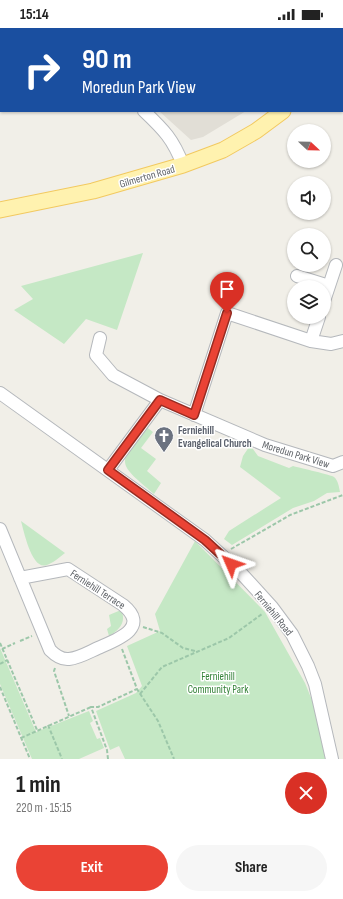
<!DOCTYPE html>
<meta charset="utf-8">
<style>
:root{--surface:#fff;--page:#f6f6f6;--text:#222;--muted:#767676;--accent:#ea4335}
body{margin:0;font-family:"Sofia Sans Condensed",sans-serif;background:var(--page);color:var(--text);height:100vh;display:flex;flex-direction:column;font-size:15px;white-space:nowrap}
*{box-sizing:border-box;margin:0}
p{font-size:13px;color:var(--muted)}
.icon{flex:none;width:22px;height:22px;fill:none;stroke:currentColor;stroke-width:2;stroke-linecap:round;stroke-linejoin:round}
.map{position:relative;height:731px;overflow:hidden}
.sheet{display:flex;flex-direction:column;background:var(--surface);flex:1}
.sheet>*{flex:none}
.guide{position:absolute;left:0px;top:0px;width:343px;height:84px;box-shadow:0 1px 3px #0004;background:#1a4fa0;color:#fff;overflow:hidden}
.needle{width:26px;rotate:112deg}
.buttons{position:absolute;left:287px;top:96px;display:grid;gap:8px}
.buttons a{display:grid;place-items:center;width:44px;height:44px;border-radius:50%;background:var(--surface);box-shadow:0 1px 3px #0004;font-size:20px}
.pin{position:absolute;display:grid;place-items:center;width:34px;height:34px;color:#fff;margin:-41px -17px;border-radius:50% 50% 50% 0;rotate:-45deg;box-shadow:0 0 4px #0007}
.pin .icon{rotate:45deg}
.me{position:absolute;width:44px;margin:-22px;rotate:313deg;stroke-linejoin:round;filter:drop-shadow(0 0 3px #0008)}
.turn{display:flex;align-items:center;gap:14px;height:84px;padding:0 16px;font-size:18px}
.turn .icon{width:52px;height:52px;stroke-width:2.5}
.turn b{display:block;font-size:28px;line-height:34px}
.round{display:grid;place-items:center;flex:none;width:42px;height:42px;border-radius:21px;background:var(--page)}
.head{display:flex;align-items:center;justify-content:space-between;height:68px;padding:0 16px}
h1{font-size:24px;font-weight:700;line-height:30px}
.cta{display:flex;gap:8px;margin-top:auto;padding:8px 16px}
.cta a{flex:1;height:46px;border-radius:24px;background:var(--accent);color:#fff;font-size:16px;font-weight:700;line-height:46px;text-align:center}
.cta a+a{background:var(--page);color:var(--text)}
.status{display:flex;justify-content:space-between;align-items:center;height:28px;padding:0 20px;background:var(--surface);direction:ltr}
.status svg{height:11px;fill:currentColor}
.map>svg:first-child{display:block}
</style>
<div class="status"><b>15:14</b><svg viewBox="0 0 49 12"><path d="M0 12V9h3v3zM5 12V6h3v6zM10 12V3h3v9zM15 12V0h3v12zM26 1h20v11H26zM47 4h2v5h-2z"/></svg></div>
<div class="map">
<svg width="343" height="731" viewBox="0 0 343 731">
<rect width="100%" height="100%" fill="#f1efe8"/>
<path fill="#e1ded6" d="M70,0H309L310,1H71Z
M159,83H246L203,109L191,112Z"/>
<path fill="#c5e8c5" d="M143,225L117,302L86,291L64,316L14,282L33,271L21,258Z
M145,398L153,404L141,420L156,431L147,443L161,455L154,466C117,434 117,437 145,398Z
M249,419L253,421L258,428L289,440L293,438C300,440 332,447 334,449C338,452 339,459 340,464L327,465L314,473L293,480L232,517L224,511L229,503L281,470L240,439L243,428Z
M21,493L65,525C60,529 53,535 47,537C32,543 24,504 21,493Z
M195,513L265,584L270,593L305,655L318,687L327,731H125L119,718L110,722L96,683L136,665L142,658L127,618L160,603L155,586Z
M121,582C127,594 119,602 109,608L107,601L111,598L109,587Z
M0,620L36,704L89,683L93,693L90,695L97,711L100,710L104,720L79,731H32L0,656Z"/>
<g fill="none" stroke-linecap="round" stroke-linejoin="round">
<defs>
<path id="minor" d="M56,0L57,1
M98,1L99,0
M144,83C164,102 173,111 183,137
M297,248L329,258
M324,273L336,237
M100,310L96,327L113,347L160,372
M311,313L319,289
M0,365L205,512L241,545L272,579L292,606L308,638L315,656L332,731
M194,387L227,285L311,313L331,316L343,313
M108,442L160,372L265,417L333,438L343,434
M0,501L50,622C55,627 61,632 69,631C79,630 89,624 98,620C116,612 151,600 123,577L68,541L20,550"/>
<path id="major" d="M342,44L343,43
M0,182L93,163L183,137L223,122L256,103L283,83"/>
</defs>
<use href="#minor" stroke="#b5b8bc" stroke-width="14"/>
<use href="#major" stroke="#f2c960" stroke-width="17"/>
<path stroke="#9cc7a9" stroke-width="2" stroke-dasharray="4 2" stroke-linecap="butt" d="M231,521L290,487L343,467
M143,599L162,605L183,620L195,623
M20,613L32,608
M0,615L37,702
M2,621L15,615
M122,621L137,661L158,693L174,731
M0,636L7,632
M55,640L54,643L69,688
M0,659L30,731
M140,666L162,639L229,610L262,586
M48,697L62,731
M21,710L91,679
M108,731L107,722L91,679H98L137,661"/>
<use href="#minor" stroke="#fff" stroke-width="12"/>
<use href="#major" stroke="#fff2af" stroke-width="15"/>
</g>
<g fill="none" stroke-linecap="round" stroke-linejoin="round">
<defs>
<path id="route" d="M227,285L194,387L160,372L108,442L205,512L231,536"/>
</defs>
<use href="#route" stroke="#982c22" stroke-width="10"/>
<use href="#route" stroke="#ea4335" stroke-width="7"/>
</g>
<defs>
<symbol id="church-pin" viewBox="-11 -11 22 30"><path d="M0 17L-7.5 6A9.5 9.5 0 1 1 7.5 6Z" fill="#6b7280" stroke="#fff"/><path d="M-1.2-6h2.4v3.5h3.3v2.4h-3.3V6h-2.4V-.1h-3.3v-2.4h3.3Z" fill="#fff"/></symbol>
</defs>
<g fill-rule="evenodd">
<use href="#church-pin" x="153" y="397" width="22" height="30"/>
</g>
<g text-anchor="middle" stroke-width="3" stroke-linejoin="round" paint-order="stroke">
<g font-size="11" fill="#5f6368" stroke="#fff">
<text transform="translate(147 148) rotate(-16)" y="4">Gilmerton Road</text>
<text transform="translate(296 426) rotate(17)" y="4">Moredun Park View</text>
<text transform="translate(98 561) rotate(33)" y="4">Ferniehill Terrace</text>
<text transform="translate(274 585) rotate(51)" y="4">Ferniehill Road</text>
</g>
<g font-size="11" font-weight="bold" fill="#5b616d" stroke="#fff" text-anchor="start">
<text x="178" y="406">Ferniehill<tspan x="178" dy="13">Evangelical Church</tspan></text>
</g>
<g font-size="11" fill="#348238" stroke="#fff">
<text x="218" y="652">Ferniehill<tspan x="218" dy="13">Community Park</tspan></text>
</g>
</g>
</svg>
<div class="buttons">
<a><svg class="needle" viewBox="-14 -14 28 28"><path d="M0-13l5 13h-10z" fill="#e53935"/><path d="M0 13l5-13h-10z" fill="#767676"/></svg></a>
<a><svg class="icon" aria-label="sound" viewBox="0 0 24 24"><path d="M4 9h4l5-4v14l-5-4H4zM17 9q2 3 0 6"/></svg></a>
<a><svg class="icon" aria-label="search" viewBox="0 0 24 24"><circle cx="10" cy="10" r="6"/><path d="M15 15l6 6"/></svg></a>
<a><svg class="icon" aria-label="layers" viewBox="0 0 24 24"><path d="M12 4l9 5-9 5-9-5zM3 14l9 5 9-5"/></svg></a>
</div>
<div class="pin" style="left:227px;top:285px;background:#d93025"><svg class="icon" aria-label="arrive" viewBox="0 0 24 24"><path d="M6 21V4h12l-3 4 3 4H6"/></svg></div>
<svg class="me" style="left:231px;top:536px" viewBox="-20 -20 40 40"><path d="M0-17L14 15 0 8-14 15z" fill="#ea4335" stroke="#fff" stroke-width="4"/></svg>
<div class="guide">
<div class="turn"><svg class="icon" aria-label="right" viewBox="0 0 24 24"><path d="M7 20v-9h11M14 6l5 5-5 5"/></svg><div><b>90 m</b>Moredun Park View</div></div>
</div>
</div>
<section class="sheet">
<div class="head"><div><h1>1 min</h1><p>220 m · 15:15</p></div><a class="round" style="background:#d93025;color:#fff"><svg class="icon" aria-label="close" viewBox="0 0 24 24"><path d="M6 6l12 12M18 6L6 18"/></svg></a></div>
<div class="cta"><a>Exit</a><a>Share</a></div>
</section>
